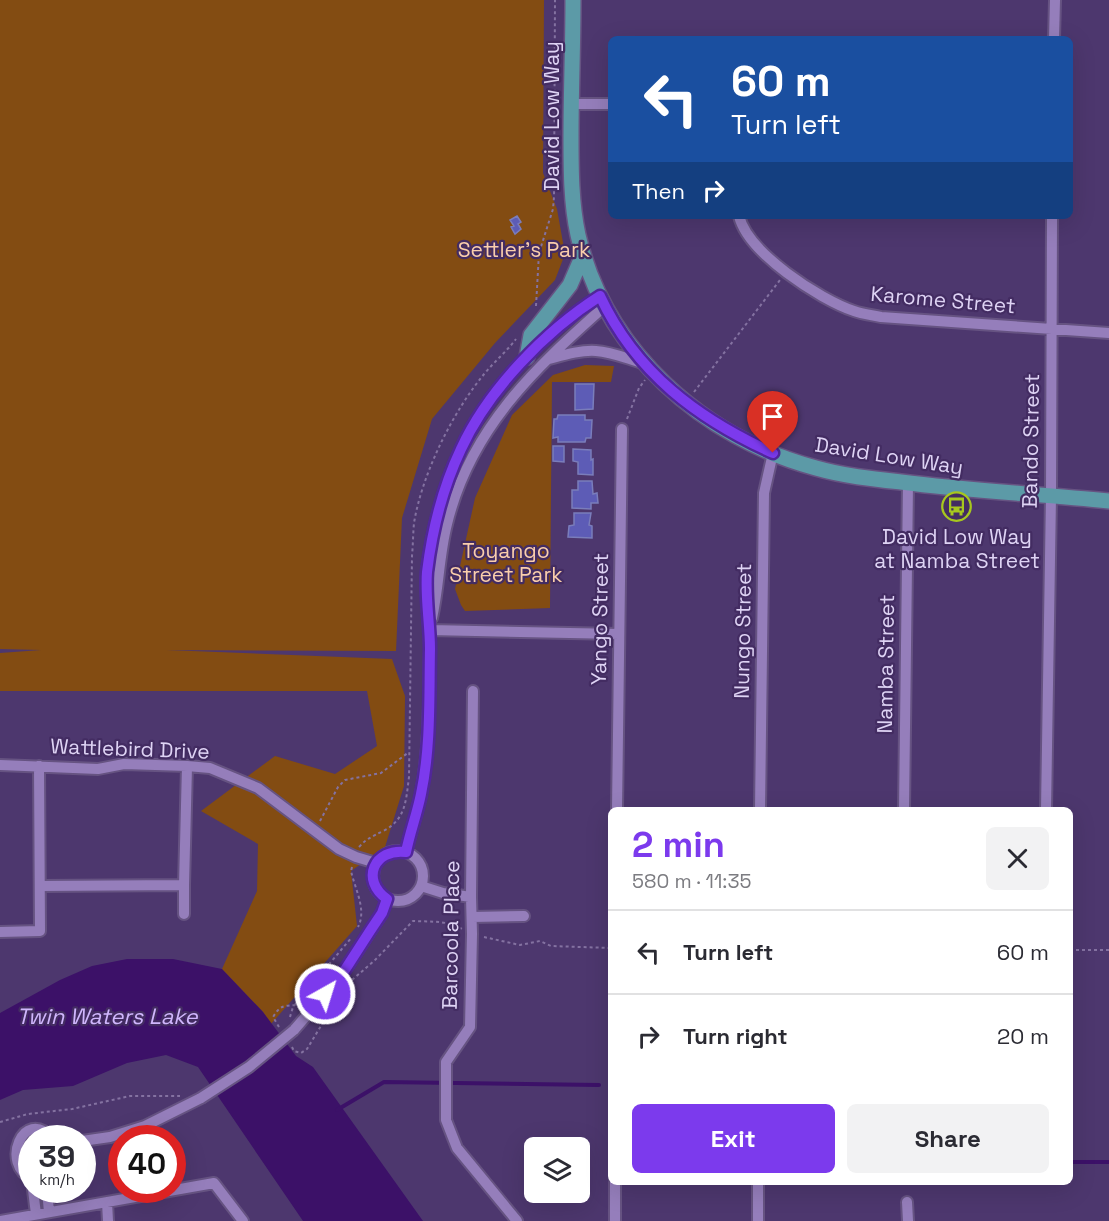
<!DOCTYPE html>
<meta charset="utf-8">
<style>
:root{--surface:#fff;--page:#f2f2f3;--text:#2b2b33;--muted:#7c7c81;--line:#e1e1e2;--accent:#7c3aed}
body{margin:0;font-family:"Space Grotesk",sans-serif;background:var(--page);color:var(--text);height:100vh;display:flex;flex-direction:column;font-size:22px;white-space:nowrap}
*{box-sizing:border-box;margin:0}
p{font-size:20px;color:var(--muted)}
.icon{flex:none;width:33px;height:33px;fill:none;stroke:currentColor;stroke-width:2;stroke-linecap:round;stroke-linejoin:round}
.map{position:relative;flex:1;overflow:hidden}
.drawer{position:absolute;left:608px;top:807px;width:465px;height:378px;display:flex;flex-direction:column;background:var(--surface);border-radius:9px;box-shadow:0 6px 24px #0002}
.drawer>*{flex:none}
.banner{position:absolute;left:608px;top:36px;width:465px;height:183px;border-radius:9px;box-shadow:0 6px 24px #0002;background:#1a4fa0;color:#fff;overflow:hidden}
.fabs{position:absolute;left:524px;top:1137px;display:grid;gap:12px}
.fabs a{display:grid;place-items:center;width:66px;height:66px;border-radius:9px;background:var(--surface);box-shadow:0 6px 24px #0002;font-size:30px}
.speed{position:absolute;left:18px;top:1125px;display:flex;gap:12px;font-size:30px;font-weight:700;text-align:center}
.speed>*{display:grid;place-content:center;width:78px;height:78px;border-radius:50%;background:var(--surface);box-shadow:0 6px 24px #0002;line-height:1}
.speed small{font-size:15px;font-weight:400}
.speed .limit{border:9px solid #d22;background:#fff;color:#111}
.pin{position:absolute;display:grid;place-items:center;width:51px;height:51px;color:#fff;margin:-62px -26px;border-radius:50% 50% 50% 0;rotate:-45deg;box-shadow:0 0 6px #0007}
.pin .icon{rotate:45deg}
.me{position:absolute;width:66px;margin:-33px;rotate:39deg;stroke-linejoin:round;filter:drop-shadow(0 0 4px #0008)}
.turn{display:flex;align-items:center;gap:21px;height:126px;padding:0 24px;font-size:27px}
.turn .icon{width:78px;height:78px;stroke-width:2.5}
.turn b{display:block;font-size:42px;line-height:51px}
.then{display:flex;align-items:center;height:57px;padding:0 24px;background:#0003;gap:12px;font-size:22px}
.round{display:grid;place-items:center;flex:none;width:63px;height:63px;border-radius:9px;background:var(--page)}
.overview{display:flex;align-items:center;justify-content:space-between;height:102px;padding:0 24px}
h1{font-size:36px;font-weight:800;line-height:45px;color:var(--accent)}
.primary-button{display:flex;gap:12px;margin-top:auto;padding:12px 24px}
.primary-button a{flex:1;height:69px;border-radius:9px;background:var(--accent);color:#fff;font-size:24px;font-weight:800;line-height:69px;text-align:center}
.primary-button a+a{background:var(--page);color:var(--text)}
ul{padding:0;list-style:none}
li{display:flex;align-items:center;gap:18px;height:84px;padding:0 24px;border-top:2px solid var(--line)}
li div{flex:1}
li b{display:block;font-size:22px}
li em{font-style:normal}
.map>svg:first-child{display:block}
</style>
<div class="map">
<svg width="1109" height="1221" viewBox="0 0 1109 1221">
<rect width="100%" height="100%" fill="#4d376e"/>
<path fill="#834c12" d="M0,0H544L543,173L557,209L565,254L555,280L495,343L432,419L402,518L396,651L166,650L392,659L405,696L404,786L385,847L351,871L357,926L271,1024L263,1012L222,969L257,891L258,844L201,811L275,756L335,774L377,746L367,691H0V653L41,650L0,649Z
M585,365L614,366L611,382H552L550,608L465,611L461,605L455,589L475,498L512,415L553,375Z"/>
<path fill="#3c1168" d="M127,959H173L222,969L263,1012L296,1056L313,1067L423,1221H303L198,1067L166,1055L127,1063L73,1086L23,1090L0,1100V1013L60,980L92,966Z"/>
<g fill="none" stroke-linecap="round" stroke-linejoin="round">
<path stroke="#3c1168" stroke-width="4" d="M337,1110L384,1082L599,1085
M1070,1162H1109"/>
</g>
<path fill="#5d5cb6" stroke="#7a7dbb" stroke-width="1.5" d="M517,216L521,222L518,224L521,229L515,234L511,227L514,226L510,220Z
M575,384H594L593,409L575,410Z
M558,415H585V420H592L591,438H586L585,442H558V437L553,438L554,419H557Z
M553,446H564V462L553,461Z
M573,449L591,450V460L593,459V475L578,474V462L573,461Z
M578,481H592L593,494L597,493L598,503H591V509L572,508V490H578Z
M574,513H591L589,525L592,526V538L568,537L569,526L574,525Z"/>
<g fill="none" stroke-linecap="round" stroke-linejoin="round">
<defs>
<path id="minor" d="M1054,39L1055,0
M571,104H610
M739,216C748,253 819,299 854,311C862,314 872,315 881,317L1109,333
M549,359C564,355 580,350 596,351C612,352 628,359 643,363
M432,618C439,587 439,555 447,524C470,429 534,369 605,306
M430,630L619,634
M473,691L471,897L472,934L470,1027L446,1062V1120L457,1148L517,1221
M0,765L98,769L124,764L187,766L210,768L258,788L339,849L356,857L376,863
M617,810L622,429
M760,810L764,493L773,453
M904,810L908,483
M1046,810L1051,496L1052,216
M373 876a25 25 0 1 1 50 0a25 25 0 1 1-50 0Z
M406,852C410,833 417,814 421,794C430,747 429,697 430,649C430,623 425,598 427,572C432,531 443,487 461,449C489,389 544,332 600,296
M40,886L184,885
M421,886L443,893L471,897
M184,914V885L187,766
M472,917L524,916
M0,932L40,931L39,766
M294,1030L341,976L382,913L387,899
M82,1141L110,1137L145,1126L201,1098
M32,1178C0,1166 23,1106 52,1138
M758,1182V1221
M33,1190L36,1214
M47,1190L49,1212
M107,1202L108,1221
M907,1202L908,1221
M0,1221L214,1183L243,1221
M615,1221V1182"/>
<path id="major" d="M573,0C573,45 571,91 571,136C571,169 571,203 578,235C605,351 703,438 816,468C844,476 873,479 901,482C970,491 1040,494 1109,501
M527,357L531,335L570,285L583,255"/>
</defs>
<use href="#minor" stroke="#665382" stroke-width="14"/>
<use href="#major" stroke="#665382" stroke-width="18"/>
<path stroke="#8472a1" stroke-width="2" stroke-dasharray="3 3" stroke-linecap="butt" d="M536,306L539,253L553,209L554,197L555,0
M694,392L780,280
M627,419L639,388L645,380
M320,821L338,787L345,780L381,773L409,752
M359,847C367,838 372,837 383,831C406,820 406,800 409,777L412,556C413,545 413,534 414,523C422,474 453,411 485,373C495,361 507,351 516,339
M352,867L351,871C355,889 367,910 358,927
M484,937L520,945L540,941L551,946L610,948
M1070,950H1109
M352,980L374,961L413,921C430,922 447,920 462,929
M290,1017L293,1007L352,937
M279,1027L273,1017C280,1006 282,1006 295,1005
M292,1047L294,1051L301,1053L307,1049L339,996
M0,1122L28,1114L72,1109L130,1096H180"/>
<use href="#minor" stroke="#957ebb" stroke-width="10"/>
<use href="#major" stroke="#5c9aa7" stroke-width="15"/>
<defs>
<path id="minor-bridge" d="M201,1098L249,1067L294,1030"/>
</defs>
<use href="#minor-bridge" stroke="#665382" stroke-width="14" stroke-linecap="butt"/>
<use href="#minor-bridge" stroke="#957ebb" stroke-width="10"/>
</g>
<g fill="none" stroke-linecap="round" stroke-linejoin="round">
<defs>
<path id="route" d="M325,994L341,976L370,931L382,913L387,899C360,880 374,848 406,852C410,832 417,814 421,794C431,747 429,697 430,649C430,623 425,598 427,572C432,531 443,487 461,449C488,390 545,331 600,296C636,373 698,419 773,453"/>
</defs>
<use href="#route" stroke="#51269a" stroke-width="15"/>
<use href="#route" stroke="#7c3aed" stroke-width="10"/>
</g>
<defs>
<symbol id="bus-ring" viewBox="-11 -11 22 22"><circle r="9.5" fill="#432c62" stroke="#a7c71e" stroke-width="1.5"/><path d="M-5-6H5V4H4V6H2V4H-2V6H-4V4H-5ZM-3.5-4V0h7V-4ZM-3.5 1.2v1.5H-2V1.2ZM2 1.2v1.5H3.5V1.2Z" fill="#a7c71e"/></symbol>
</defs>
<g fill-rule="evenodd">
<use href="#bus-ring" x="940" y="490" width="33" height="33"/>
</g>
<g text-anchor="middle" stroke-width="4.5" stroke-linejoin="round" paint-order="stroke">
<g font-size="21" fill="#ded3f4" stroke="#432c62">
<text transform="translate(552 116) rotate(-90)" y="7">David Low Way</text>
<text transform="translate(943 300) rotate(5)" y="7">Karome Street</text>
<text transform="translate(1031 441) rotate(-89)" y="7">Bando Street</text>
<text transform="translate(889 456) rotate(9)" y="7">David Low Way</text>
<text transform="translate(600 619) rotate(-89)" y="7">Yango Street</text>
<text transform="translate(743 631) rotate(-89)" y="7">Nungo Street</text>
<text transform="translate(886 664) rotate(-89)" y="7">Namba Street</text>
<text transform="translate(130 749) rotate(2)" y="7">Wattlebird Drive</text>
<text transform="translate(451 935) rotate(-89)" y="7">Barcoola Place</text>
</g>
<g font-size="21" fill="#faceab" stroke="#432c62">
<text x="524" y="257">Settler's Park</text>
<text x="506" y="558">Toyango<tspan x="506" dy="24">Street Park</tspan></text>
</g>
<g font-size="21" fill="#ded3f4" stroke="#432c62">
<text x="957" y="544">David Low Way<tspan x="957" dy="24">at Namba Street</tspan></text>
</g>
<g font-size="22" font-style="italic" fill="#d0b6fd" stroke="#432c62">
<text x="107" y="1024">Twin Waters Lake</text>
</g>
</g>
</svg>
<div class="fabs">
<a><svg class="icon" aria-label="layers" viewBox="0 0 24 24"><path d="M12 4l9 5-9 5-9-5zM3 14l9 5 9-5"/></svg></a>
</div>
<div class="speed"><div>39<small>km/h</small></div><div class="limit">40</div></div>
<div class="pin" style="left:773px;top:453px;background:#d93025"><svg class="icon" aria-label="arrive" viewBox="0 0 24 24"><path d="M6 21V4h12l-3 4 3 4H6"/></svg></div>
<svg class="me" style="left:325px;top:994px" viewBox="-20 -20 40 40"><circle r="17" fill="#7c3aed" stroke="#fff" stroke-width="3"/><path d="M0-11L8 9 0 5-8 9z" fill="#fff"/></svg>
<div class="banner">
<div class="turn"><svg class="icon" aria-label="left" viewBox="0 0 24 24"><path d="M17 20v-9H6M10 6l-5 5 5 5"/></svg><div><b>60 m</b>Turn left</div></div>
<div class="then">Then<svg class="icon" aria-label="right" viewBox="0 0 24 24"><path d="M7 20v-9h11M14 6l5 5-5 5"/></svg></div>
</div>
<section class="drawer">
<div class="overview"><div><h1>2 min</h1><p>580 m · 11:35</p></div><a class="round"><svg class="icon" aria-label="close" viewBox="0 0 24 24"><path d="M6 6l12 12M18 6L6 18"/></svg></a></div>
<ul>
<li><svg class="icon" aria-label="left" viewBox="0 0 24 24"><path d="M17 20v-9H6M10 6l-5 5 5 5"/></svg><div><b>Turn left</b></div><em>60 m</em></li>
<li><svg class="icon" aria-label="right" viewBox="0 0 24 24"><path d="M7 20v-9h11M14 6l5 5-5 5"/></svg><div><b>Turn right</b></div><em>20 m</em></li>
</ul>
<div class="primary-button"><a>Exit</a><a>Share</a></div>
</section>
</div>
